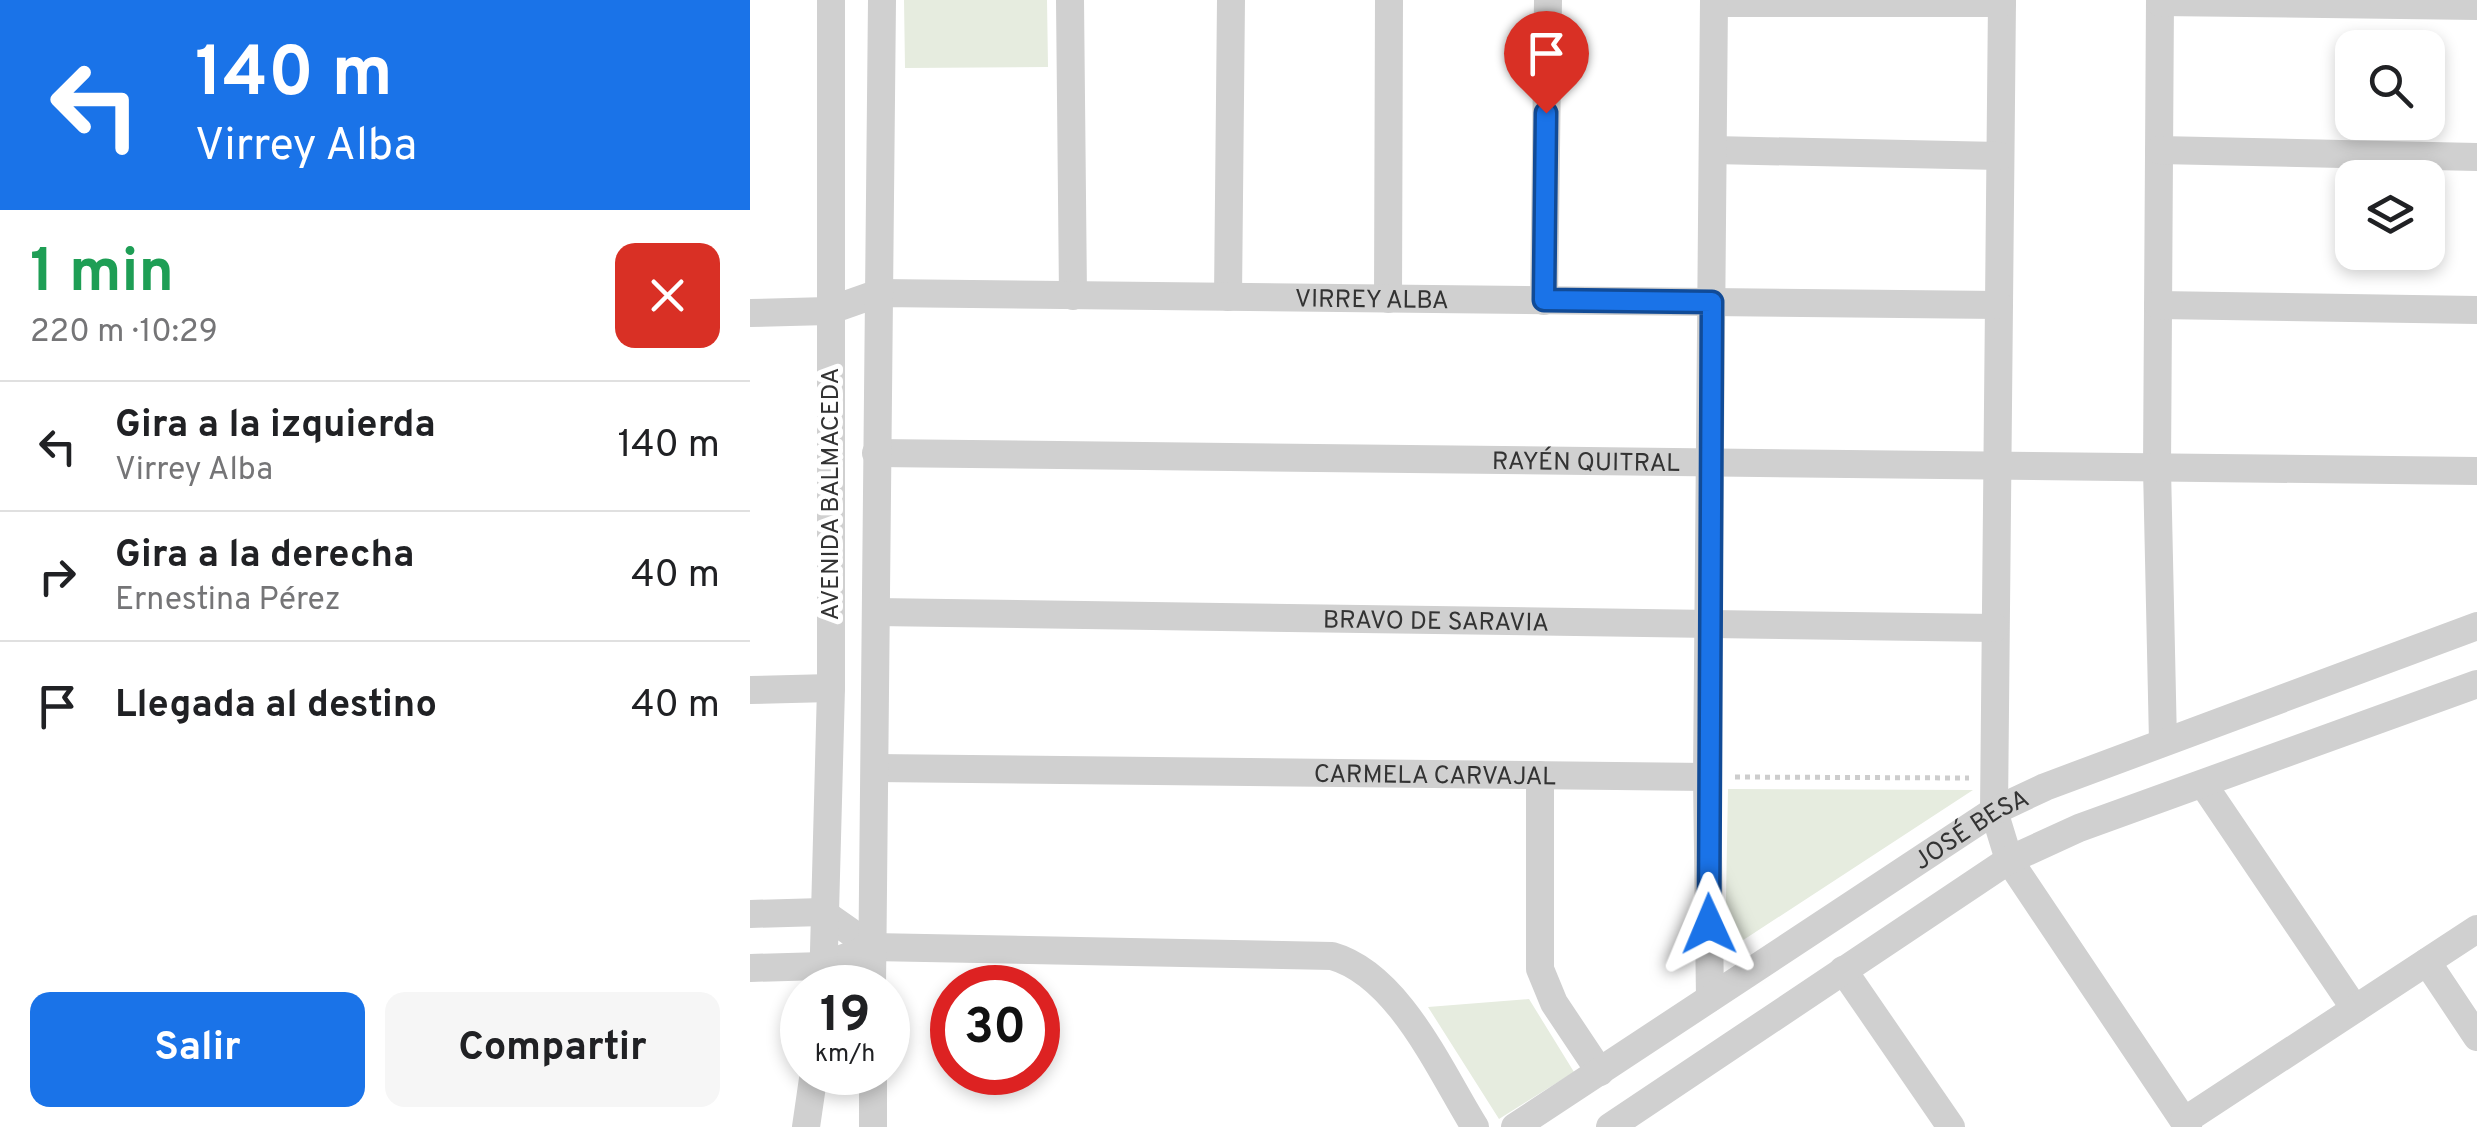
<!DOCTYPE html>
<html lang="es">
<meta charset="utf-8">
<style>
:root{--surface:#fff;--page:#f6f6f6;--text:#202124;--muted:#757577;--line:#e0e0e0;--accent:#1a73e8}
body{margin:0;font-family:Overpass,sans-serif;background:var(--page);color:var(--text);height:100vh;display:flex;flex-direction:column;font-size:38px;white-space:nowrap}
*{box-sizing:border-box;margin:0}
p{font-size:32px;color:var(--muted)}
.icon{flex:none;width:55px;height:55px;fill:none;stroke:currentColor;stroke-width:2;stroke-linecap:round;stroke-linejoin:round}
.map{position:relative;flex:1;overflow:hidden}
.side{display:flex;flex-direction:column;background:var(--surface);width:750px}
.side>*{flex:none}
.banner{background:#1a73e8;color:#fff;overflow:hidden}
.fabs{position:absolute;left:1585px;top:30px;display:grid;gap:20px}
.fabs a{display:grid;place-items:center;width:110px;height:110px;border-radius:20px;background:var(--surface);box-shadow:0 5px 15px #0003;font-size:50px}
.speed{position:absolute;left:30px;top:965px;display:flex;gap:20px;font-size:50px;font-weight:700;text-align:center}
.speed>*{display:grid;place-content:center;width:130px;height:130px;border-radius:50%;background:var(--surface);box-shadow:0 5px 15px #0003;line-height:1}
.speed small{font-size:25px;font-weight:400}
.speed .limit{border:15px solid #d22;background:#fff;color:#111}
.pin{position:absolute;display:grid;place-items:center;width:85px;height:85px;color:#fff;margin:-102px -42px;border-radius:50% 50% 50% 0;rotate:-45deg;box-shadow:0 0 10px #0007}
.pin .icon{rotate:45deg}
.me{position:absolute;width:110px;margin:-55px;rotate:359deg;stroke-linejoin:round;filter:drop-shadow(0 0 8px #0008)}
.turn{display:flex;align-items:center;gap:35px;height:210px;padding:0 30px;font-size:45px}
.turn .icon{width:130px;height:130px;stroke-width:2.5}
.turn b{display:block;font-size:70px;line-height:85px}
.round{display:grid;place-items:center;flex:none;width:105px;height:105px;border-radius:20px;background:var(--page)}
.head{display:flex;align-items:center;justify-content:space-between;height:170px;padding:0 30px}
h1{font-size:60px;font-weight:700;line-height:75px;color:#1e9e55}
.primary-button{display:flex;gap:20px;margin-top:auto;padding:20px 30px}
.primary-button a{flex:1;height:115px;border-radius:20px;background:var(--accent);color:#fff;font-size:40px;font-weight:700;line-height:115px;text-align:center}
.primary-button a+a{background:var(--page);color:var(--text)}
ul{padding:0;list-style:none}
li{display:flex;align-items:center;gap:30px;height:130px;padding:0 30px;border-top:2px solid var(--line)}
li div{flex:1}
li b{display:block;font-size:38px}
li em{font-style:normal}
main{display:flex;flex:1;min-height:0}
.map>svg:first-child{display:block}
</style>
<main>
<section class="side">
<div class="banner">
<div class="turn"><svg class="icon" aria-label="left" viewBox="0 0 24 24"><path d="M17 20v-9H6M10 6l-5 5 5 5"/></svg><div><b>140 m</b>Virrey Alba</div></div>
</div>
<div class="head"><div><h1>1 min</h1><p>220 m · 10:29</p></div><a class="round" style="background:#d93025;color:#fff"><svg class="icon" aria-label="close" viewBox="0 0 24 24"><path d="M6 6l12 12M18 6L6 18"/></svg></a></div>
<ul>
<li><svg class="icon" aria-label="left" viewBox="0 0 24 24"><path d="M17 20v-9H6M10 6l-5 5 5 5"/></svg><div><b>Gira a la izquierda</b><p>Virrey Alba</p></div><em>140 m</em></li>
<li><svg class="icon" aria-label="right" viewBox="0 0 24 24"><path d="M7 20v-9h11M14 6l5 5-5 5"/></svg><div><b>Gira a la derecha</b><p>Ernestina Pérez</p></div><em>40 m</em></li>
<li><svg class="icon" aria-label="arrive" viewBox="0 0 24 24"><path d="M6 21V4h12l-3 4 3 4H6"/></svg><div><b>Llegada al destino</b></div><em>40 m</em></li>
</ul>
<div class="primary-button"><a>Salir</a><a>Compartir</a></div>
</section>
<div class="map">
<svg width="1727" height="1127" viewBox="0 0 1727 1127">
<rect width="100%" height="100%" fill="#fff"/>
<path fill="#e6ecdf" d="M154,0H297L298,67L155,68Z
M978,789L1223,790L975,952Z
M779,999L824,1072L749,1119L678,1007Z"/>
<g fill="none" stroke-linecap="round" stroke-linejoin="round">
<path stroke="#cdcdcd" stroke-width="5" stroke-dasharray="5 5" stroke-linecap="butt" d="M985,777L1219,778"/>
<g stroke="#d0d0d0" stroke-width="28">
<path d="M320,0L323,296"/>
<path d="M1252,0L1244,811L1259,860L1438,1127"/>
<path d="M1410,0L1407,468L1413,742"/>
<path d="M1410,2L1727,6"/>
<path d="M964,3H1252"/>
<path d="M963,150L1250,156"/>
<path d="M1409,150L1727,157"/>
<path d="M478,297L481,0"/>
<path d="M638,299L639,0"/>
<path d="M794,301L798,0"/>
<path d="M1408,305L1727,310"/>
<path id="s1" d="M0,313L78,311L129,293L1249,305"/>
<path id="s2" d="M126,453L1727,471"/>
<path id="s3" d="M126,612L1245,628"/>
<path d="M0,690L81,688"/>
<path id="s4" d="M125,768L957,777"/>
<path d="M790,775V969L804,1003L850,1072"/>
<path d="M1453,784L1605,1009"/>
<path d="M0,914L72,912L122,947"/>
<path d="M1677,962L1727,1037"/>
<path d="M0,968L73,966L122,947L582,956C649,975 690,1071 725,1127"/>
<path d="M1093,970L1201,1127"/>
<path d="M73,988L81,688V0"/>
<path d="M122,988L132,0"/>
<path d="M960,998L957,777L964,0"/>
<path d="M123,1072V1127"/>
<path d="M1434,1121L1727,929"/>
<path d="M56,1127L64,1072"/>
<path id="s5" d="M765,1127L1244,811L1295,787L1727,626"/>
<path d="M860,1127L1259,860L1329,828L1727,684"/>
</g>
</g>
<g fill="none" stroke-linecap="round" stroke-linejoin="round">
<defs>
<path id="route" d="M796,113L794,300L962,302L959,924"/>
</defs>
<use href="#route" stroke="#114b97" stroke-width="25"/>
<use href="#route" stroke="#1a73e8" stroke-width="18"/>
</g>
<g text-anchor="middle" stroke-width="10" stroke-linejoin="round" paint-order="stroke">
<g font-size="25" fill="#333" stroke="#fff">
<text dy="9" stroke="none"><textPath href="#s1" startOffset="625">VIRREY ALBA</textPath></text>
<text dy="9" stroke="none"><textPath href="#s2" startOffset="710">RAYÉN QUITRAL</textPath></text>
<text transform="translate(79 494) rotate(-90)" y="9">AVENIDA BALMACEDA</text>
<text dy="9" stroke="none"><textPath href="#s3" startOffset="560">BRAVO DE SARAVIA</textPath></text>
<text dy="9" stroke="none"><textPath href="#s4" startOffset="560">CARMELA CARVAJAL</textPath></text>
<text dy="9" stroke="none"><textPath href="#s5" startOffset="545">JOSÉ BESA</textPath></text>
</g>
</g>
</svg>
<div class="fabs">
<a><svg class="icon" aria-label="search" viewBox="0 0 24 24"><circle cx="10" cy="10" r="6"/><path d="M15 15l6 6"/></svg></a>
<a><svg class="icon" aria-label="layers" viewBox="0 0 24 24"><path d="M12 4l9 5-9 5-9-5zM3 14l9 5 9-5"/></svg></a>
</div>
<div class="speed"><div>19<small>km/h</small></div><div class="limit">30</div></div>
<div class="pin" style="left:796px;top:113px;background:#d93025"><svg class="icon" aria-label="arrive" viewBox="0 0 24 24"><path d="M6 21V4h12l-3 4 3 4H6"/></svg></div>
<svg class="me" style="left:959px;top:924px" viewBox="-20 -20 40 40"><path d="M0-17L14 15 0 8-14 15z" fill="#1a73e8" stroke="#fff" stroke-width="4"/></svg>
</div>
</main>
